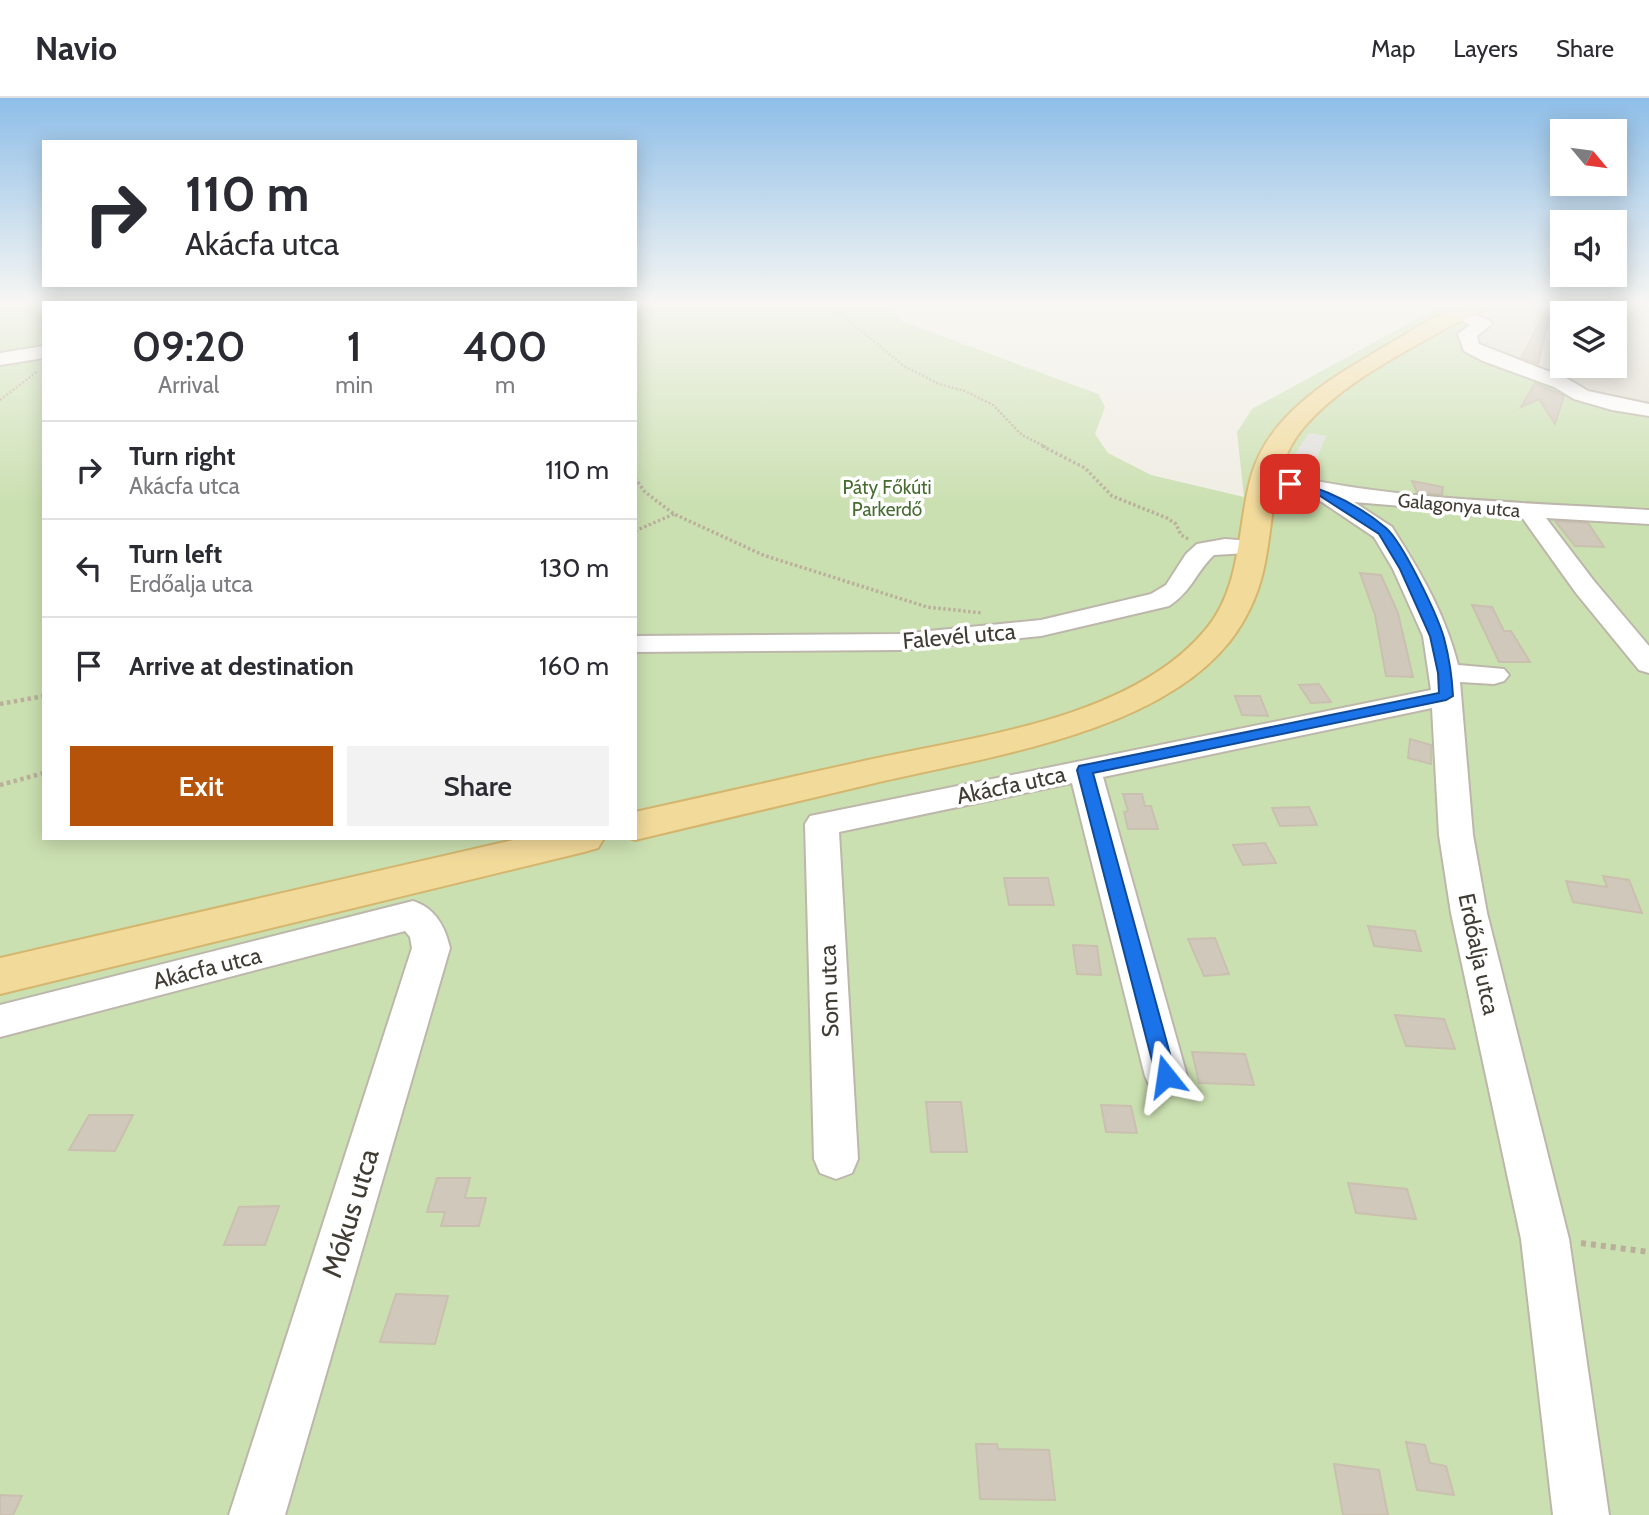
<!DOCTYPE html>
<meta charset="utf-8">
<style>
:root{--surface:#fff;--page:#f2f2f3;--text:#2b2b33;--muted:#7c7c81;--line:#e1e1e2;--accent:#b45309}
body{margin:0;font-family:Cabin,sans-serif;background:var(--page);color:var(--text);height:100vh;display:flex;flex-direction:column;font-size:26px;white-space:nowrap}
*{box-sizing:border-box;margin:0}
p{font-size:23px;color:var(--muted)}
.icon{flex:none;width:38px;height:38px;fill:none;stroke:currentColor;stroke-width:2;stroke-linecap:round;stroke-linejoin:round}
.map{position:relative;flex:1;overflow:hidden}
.sheet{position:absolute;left:42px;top:203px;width:595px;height:539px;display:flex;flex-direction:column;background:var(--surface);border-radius:0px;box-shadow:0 4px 18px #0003}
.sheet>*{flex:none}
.guide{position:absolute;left:42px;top:42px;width:595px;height:147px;border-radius:0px;box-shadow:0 4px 18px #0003;background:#fff;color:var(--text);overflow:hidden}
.needle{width:46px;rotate:119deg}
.controls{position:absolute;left:1550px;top:21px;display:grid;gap:14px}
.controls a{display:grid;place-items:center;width:77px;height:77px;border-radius:0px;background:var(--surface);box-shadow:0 4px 18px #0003;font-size:35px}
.pin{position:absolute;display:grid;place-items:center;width:60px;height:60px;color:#fff;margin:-30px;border-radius:14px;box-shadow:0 4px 10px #0006}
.me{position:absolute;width:77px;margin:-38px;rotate:345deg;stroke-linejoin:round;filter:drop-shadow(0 0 5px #0008)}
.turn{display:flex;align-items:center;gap:24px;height:147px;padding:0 28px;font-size:32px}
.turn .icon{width:91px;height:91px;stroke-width:2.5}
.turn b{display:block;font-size:49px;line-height:60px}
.eta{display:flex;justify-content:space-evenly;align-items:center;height:119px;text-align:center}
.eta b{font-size:42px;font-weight:600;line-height:49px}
.primary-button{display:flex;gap:14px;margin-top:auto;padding:14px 28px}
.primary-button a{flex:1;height:80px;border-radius:0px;background:var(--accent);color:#fff;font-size:28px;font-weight:600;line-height:80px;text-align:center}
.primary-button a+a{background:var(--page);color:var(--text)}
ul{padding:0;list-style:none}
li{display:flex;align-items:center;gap:21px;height:98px;padding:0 28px;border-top:2px solid var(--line)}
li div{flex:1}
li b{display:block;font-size:26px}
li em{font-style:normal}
header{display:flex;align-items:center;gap:42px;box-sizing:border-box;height:98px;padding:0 35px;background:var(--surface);border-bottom:2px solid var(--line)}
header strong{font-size:33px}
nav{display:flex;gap:38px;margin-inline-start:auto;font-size:24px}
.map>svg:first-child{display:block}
</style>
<header>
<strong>Navio</strong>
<nav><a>Map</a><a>Layers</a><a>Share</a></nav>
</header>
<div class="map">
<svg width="1649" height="1417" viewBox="0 0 1649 1417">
<rect width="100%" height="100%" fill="#f0ede4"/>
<path fill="#e3ded3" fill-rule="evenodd" d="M1449,205H1649V312L1612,306L1471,249L1483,226L1435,211ZM1563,215H1615V268H1563Z"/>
<path fill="#cbe0b1" d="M0,205H44V740H635V205H885L901,223L1098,296L1105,309L1095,336L1108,355L1151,377L1244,399L1237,334L1252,311L1435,211L1483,226L1471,249L1561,285L1649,312V1417H0Z"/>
<path fill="#e1dfdc" d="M1309,335L1326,338L1315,365L1303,372L1292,370L1295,356Z"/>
<path fill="#d0c8bb" stroke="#cac0af" stroke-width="2" d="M1544,216L1550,218L1538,266L1521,260Z
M1535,285L1564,298L1555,326L1539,301L1521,309Z
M1412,383L1443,389L1442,397L1417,394Z
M1555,423L1588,425L1604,449L1575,448Z
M1360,475L1381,477L1398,515L1413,579L1386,578L1375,517Z
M1472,507L1492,509L1504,533H1511L1530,564H1499Z
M1319,586L1331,604L1311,605L1299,587Z
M1235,598H1260L1268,618L1242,617Z
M1410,641L1431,647V666L1408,660Z
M1123,696H1142L1145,708H1151L1158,731H1128L1124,714L1128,713Z
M1309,709L1317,727L1280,728L1272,710Z
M1265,745L1276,765L1243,767L1233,747Z
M1603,778L1629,782L1642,815L1573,804L1566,783L1607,789Z
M1004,780H1048L1054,807H1009Z
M1368,828L1415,833L1421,853L1374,848Z
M1215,840L1229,876L1204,878L1188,841Z
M1073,847L1097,848L1101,877L1077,876Z
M1395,917L1444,921L1455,951L1406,948Z
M1192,954L1245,956L1254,987L1199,985Z
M926,1004H961L967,1054H931Z
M1101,1007L1131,1008L1137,1035L1106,1034Z
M89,1017H133L115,1053L69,1052Z
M437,1080H470L465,1100H486L479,1128H441L445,1114H427Z
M1348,1085L1407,1091L1416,1121L1356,1115Z
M279,1108L265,1147H224L239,1109Z
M396,1196L448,1198L435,1246L380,1244Z
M1406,1344L1425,1347L1430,1365L1446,1368L1454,1397L1417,1392Z
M976,1346H997L998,1351L1049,1352L1055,1402L980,1401Z
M1334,1366L1379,1372L1388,1417H1343Z
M0,1397L22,1398L13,1417H0Z"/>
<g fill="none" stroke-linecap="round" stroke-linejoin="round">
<defs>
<path id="minor" d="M1459,210L1489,222L1492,226L1477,238L1479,246L1568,281L1588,293L1649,306V318L1612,312L1574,301L1554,289L1483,263L1464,253L1458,236L1470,227L1450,215Z
M44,248V260L0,267V255Z
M1265,372C1390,403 1521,404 1649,412V426L1546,420L1594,483L1649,548V575L1639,572L1576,495L1521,418L1354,404L1392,429L1395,434C1422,476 1446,519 1458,567L1504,571L1509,577L1504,583L1494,586L1460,584L1473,737L1487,815L1569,1141L1609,1417H1553L1521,1141L1451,815L1439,737L1432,610L1103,679L1187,978L1181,991L1166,996L1151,991L1145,978L1072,685L839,734L858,1061L852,1075L836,1081L820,1075L814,1061L805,726L810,718L1431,592L1423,538L1393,471L1374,439L1313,398L1257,384L1254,379L1257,374Z
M1225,441L1264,444L1267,449L1264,454L1214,457C1195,475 1193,492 1169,508L1041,538L899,552L635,554V538L899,536L1041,522L1151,496L1166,487L1186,456L1197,446Z
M413,803C435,810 445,828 450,850L285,1417H229L412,850L410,839L405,833L0,939V907Z"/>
<path id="major" d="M1463,205H1491C1482,216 1461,222 1448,229C1399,257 1341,286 1304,329C1269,370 1275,424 1263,474C1257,499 1246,522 1230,543C1157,636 985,659 875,685C795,704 715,723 635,742L630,740H635V714C713,697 790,679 868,662C976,638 1133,621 1207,530C1242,487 1237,429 1251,379C1269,314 1335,278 1389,246C1413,232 1437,217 1463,205Z
M522,740H604L598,750L584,754L0,896V860Z"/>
</defs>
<use href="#minor" stroke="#bdb7ab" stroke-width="4"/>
<use href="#major" stroke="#d5b66e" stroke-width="4"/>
<path stroke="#baaf9b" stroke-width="2.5" stroke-dasharray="2 2" stroke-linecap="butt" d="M827,205L904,268L939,286L965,293L993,307L1022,337L1046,349
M0,302L38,273"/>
<path stroke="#baaf9b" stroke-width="3.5" stroke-dasharray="2.5 2.5" stroke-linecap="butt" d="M1042,348L1085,370L1112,398L1167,420L1176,426L1181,437L1190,442
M635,380L645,394L674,416L763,457L927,509L983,515
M635,433L674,416"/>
<path stroke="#baaf9b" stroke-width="4.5" stroke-dasharray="3.5 3.5" stroke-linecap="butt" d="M0,606L44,598
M0,687L44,675"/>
<path stroke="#baaf9b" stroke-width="6" stroke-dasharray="5 5" stroke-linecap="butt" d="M1581,1145L1649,1154"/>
<use href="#minor" fill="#fff" fill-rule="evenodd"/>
<use href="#major" fill="#f2da9b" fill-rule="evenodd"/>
</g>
<linearGradient id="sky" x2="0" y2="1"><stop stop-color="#8ebee8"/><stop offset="0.51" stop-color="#f8f7f3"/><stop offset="1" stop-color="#f8f7f3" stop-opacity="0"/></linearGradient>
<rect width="1649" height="404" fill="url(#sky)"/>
<path fill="#1a73e8" stroke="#114b97" stroke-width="2" d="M1290,382C1325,391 1359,407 1386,430C1403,445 1437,516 1444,540C1449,559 1452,578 1453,598L1446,602L1093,675L1176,978L1173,984L1166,986L1159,984L1156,978L1077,672L1079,668L1439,595L1438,575L1430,538L1400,471L1379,436L1317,396L1287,388L1285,386Z"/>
<g text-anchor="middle" stroke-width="7" stroke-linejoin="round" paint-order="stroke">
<g font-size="19" fill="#466c30" stroke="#fff">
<text x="887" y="396">Páty Főkúti<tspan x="887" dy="22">Parkerdő</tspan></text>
</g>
<g font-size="19" fill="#413d35" stroke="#fff">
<text transform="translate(1459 407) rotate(5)" y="7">Galagonya utca</text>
</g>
<g font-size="23" fill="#413d35" stroke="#fff">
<text transform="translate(959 538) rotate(-5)" y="8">Falevél utca</text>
<text transform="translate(1011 687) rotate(-12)" y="8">Akácfa utca</text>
<text transform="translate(1479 856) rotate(78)" y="8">Erdőalja utca</text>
<text transform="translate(207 870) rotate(-14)" y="8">Akácfa utca</text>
<text transform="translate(829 893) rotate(-92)" y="8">Som utca</text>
</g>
<g font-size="28" fill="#413d35" stroke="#fff">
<text transform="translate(350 1115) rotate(-73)" y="10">Mókus utca</text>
</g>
</g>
</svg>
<div class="controls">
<a><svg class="needle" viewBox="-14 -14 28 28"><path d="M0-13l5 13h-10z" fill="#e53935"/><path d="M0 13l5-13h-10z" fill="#7c7c81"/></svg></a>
<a><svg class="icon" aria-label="sound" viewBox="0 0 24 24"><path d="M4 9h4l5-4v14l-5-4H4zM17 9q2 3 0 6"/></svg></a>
<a><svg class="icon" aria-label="layers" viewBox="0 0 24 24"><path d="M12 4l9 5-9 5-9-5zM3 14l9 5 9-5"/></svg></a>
</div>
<div class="pin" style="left:1290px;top:386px;background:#d93025"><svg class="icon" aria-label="arrive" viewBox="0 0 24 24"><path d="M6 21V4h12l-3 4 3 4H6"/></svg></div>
<svg class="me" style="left:1166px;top:978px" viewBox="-20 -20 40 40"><path d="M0-17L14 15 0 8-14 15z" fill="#1a73e8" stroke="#fff" stroke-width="4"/></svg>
<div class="guide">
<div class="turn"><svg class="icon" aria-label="right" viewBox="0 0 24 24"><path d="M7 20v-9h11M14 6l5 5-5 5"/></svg><div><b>110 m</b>Akácfa utca</div></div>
</div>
<section class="sheet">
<div class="eta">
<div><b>09:20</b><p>Arrival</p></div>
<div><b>1</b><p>min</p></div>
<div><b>400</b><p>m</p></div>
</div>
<ul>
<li><svg class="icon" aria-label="right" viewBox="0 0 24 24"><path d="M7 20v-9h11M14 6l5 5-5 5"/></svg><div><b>Turn right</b><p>Akácfa utca</p></div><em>110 m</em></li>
<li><svg class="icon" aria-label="left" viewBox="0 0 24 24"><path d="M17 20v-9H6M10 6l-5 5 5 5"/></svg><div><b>Turn left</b><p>Erdőalja utca</p></div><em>130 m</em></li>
<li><svg class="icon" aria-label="arrive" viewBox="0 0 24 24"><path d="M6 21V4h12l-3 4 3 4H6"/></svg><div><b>Arrive at destination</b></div><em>160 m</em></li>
</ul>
<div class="primary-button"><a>Exit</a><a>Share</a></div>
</section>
</div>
